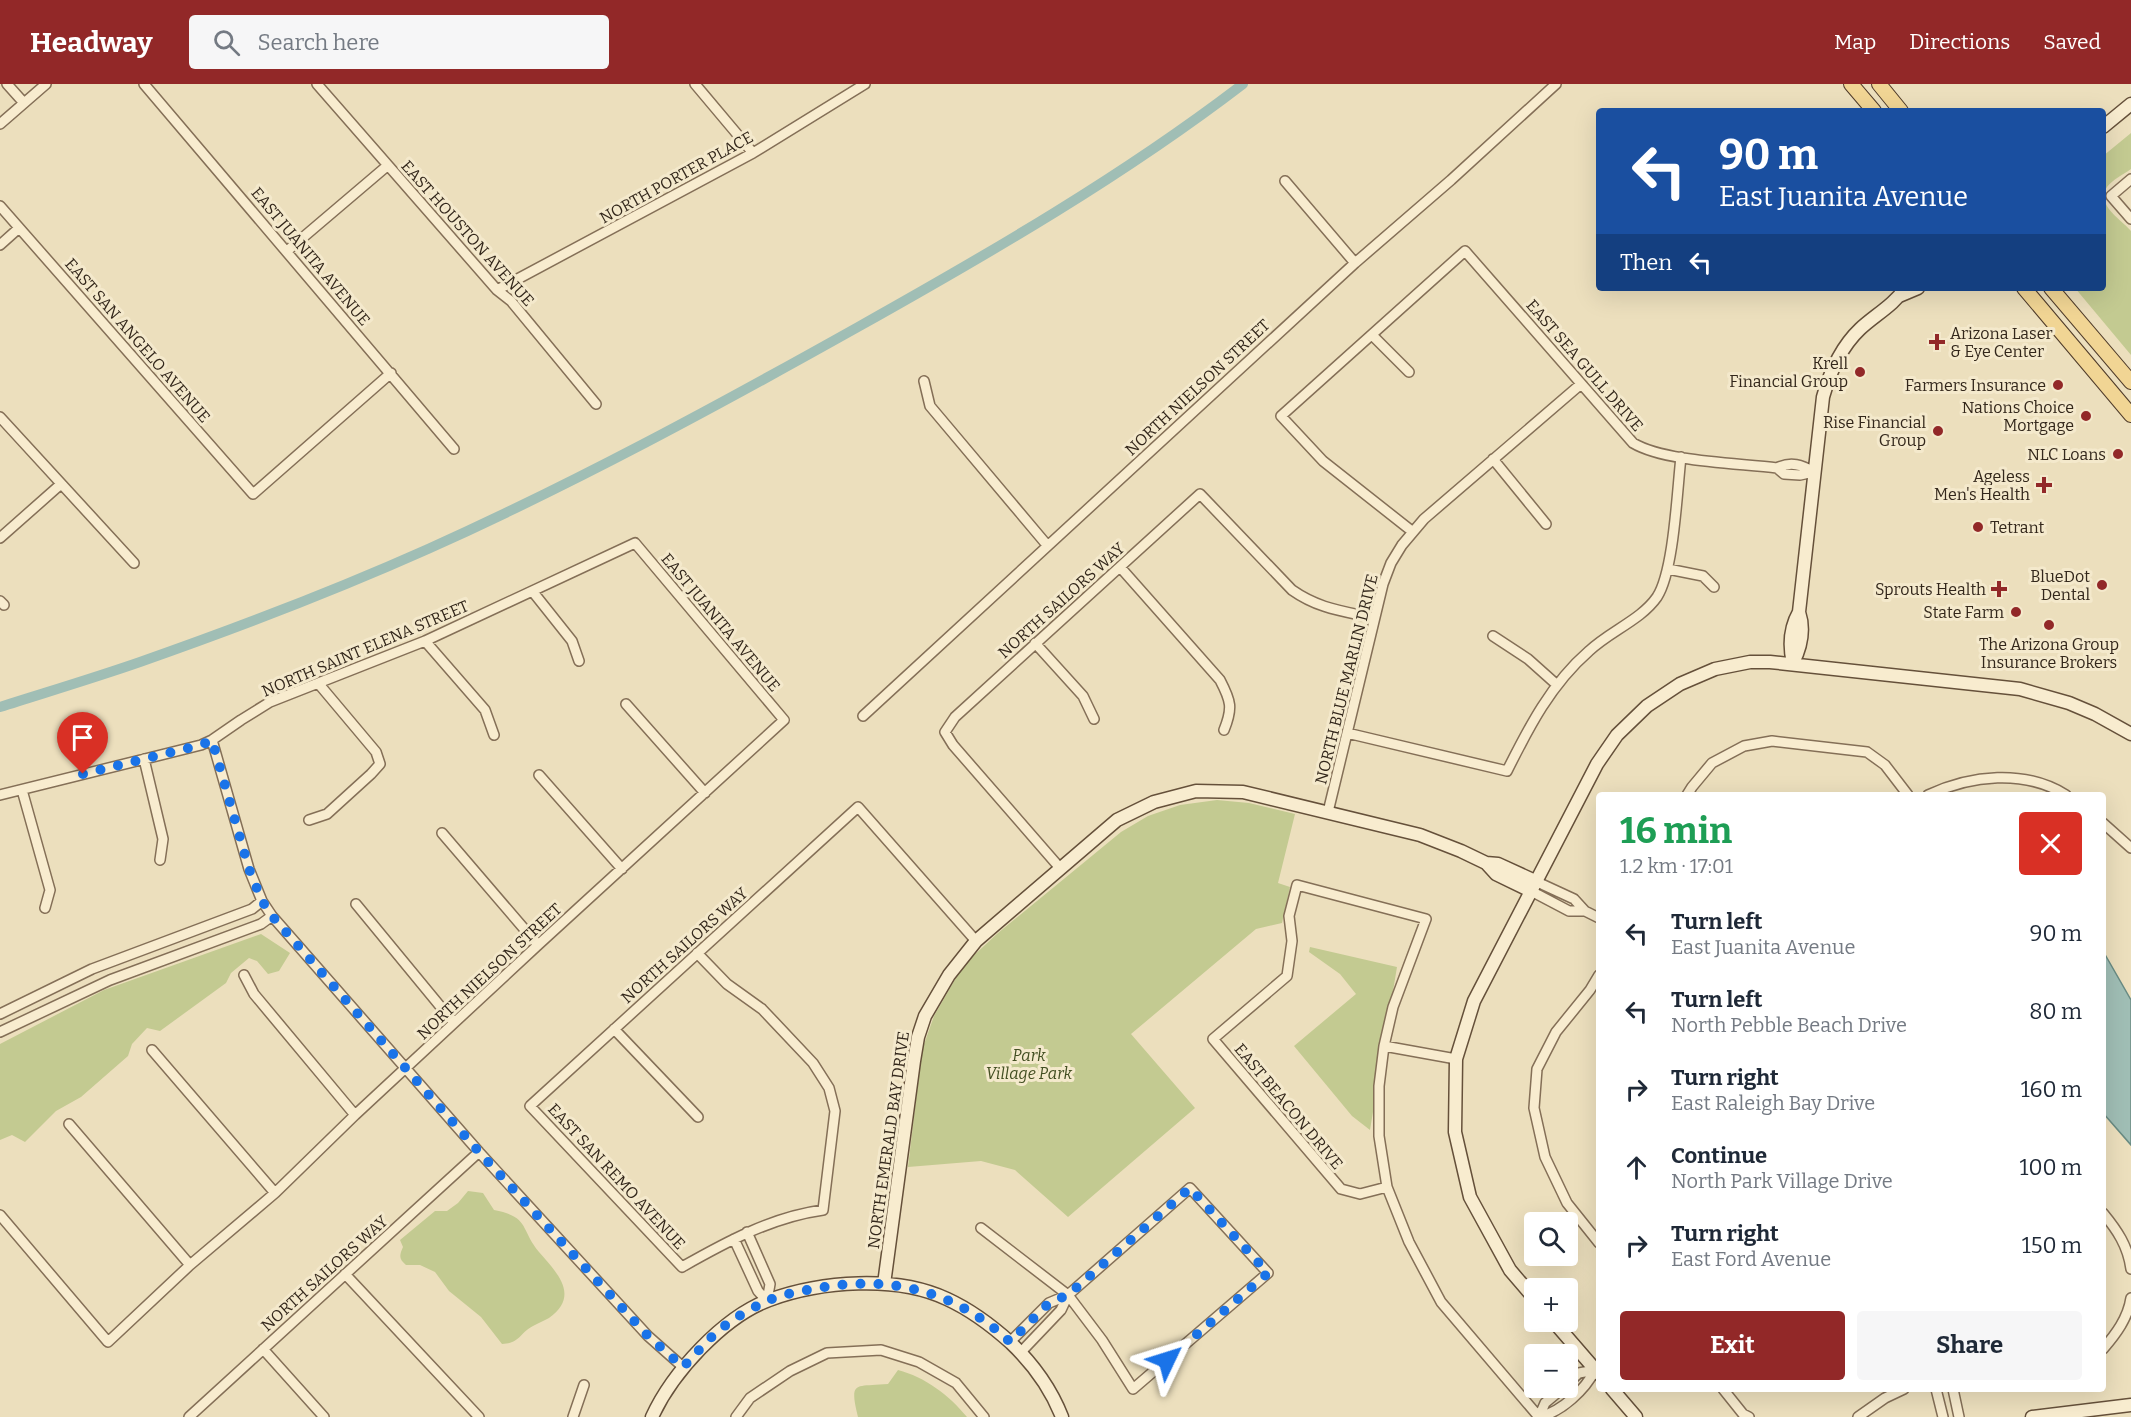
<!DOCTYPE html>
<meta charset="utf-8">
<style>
:root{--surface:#fff;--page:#f6f6f7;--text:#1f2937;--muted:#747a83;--accent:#922828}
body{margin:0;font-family:Bitter,serif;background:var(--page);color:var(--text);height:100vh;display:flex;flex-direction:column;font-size:22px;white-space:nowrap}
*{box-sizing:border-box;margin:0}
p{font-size:20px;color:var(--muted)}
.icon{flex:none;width:33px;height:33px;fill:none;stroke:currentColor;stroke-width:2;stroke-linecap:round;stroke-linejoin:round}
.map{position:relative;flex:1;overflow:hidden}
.side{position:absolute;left:1596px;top:708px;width:510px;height:600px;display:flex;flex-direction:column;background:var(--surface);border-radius:6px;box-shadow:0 6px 24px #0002}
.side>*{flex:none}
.guide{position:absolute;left:1596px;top:24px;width:510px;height:183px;border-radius:6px;box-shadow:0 6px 24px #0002;background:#1a4fa0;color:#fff;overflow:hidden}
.tools{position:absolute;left:1524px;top:1128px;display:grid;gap:12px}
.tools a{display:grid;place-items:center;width:54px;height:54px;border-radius:6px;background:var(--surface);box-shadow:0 6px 24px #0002;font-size:30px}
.pin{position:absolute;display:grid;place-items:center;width:51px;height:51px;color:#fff;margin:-62px -26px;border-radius:50% 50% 50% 0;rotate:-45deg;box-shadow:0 0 6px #0007}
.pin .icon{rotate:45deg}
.me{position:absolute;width:66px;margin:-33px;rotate:49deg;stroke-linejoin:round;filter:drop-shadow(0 0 4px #0008)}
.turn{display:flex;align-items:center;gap:21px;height:126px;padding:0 24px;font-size:27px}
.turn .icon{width:78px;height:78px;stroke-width:2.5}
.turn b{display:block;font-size:42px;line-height:51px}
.then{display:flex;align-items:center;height:57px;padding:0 24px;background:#0003;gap:12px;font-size:22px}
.round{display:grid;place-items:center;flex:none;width:63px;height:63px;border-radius:6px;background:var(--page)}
.summary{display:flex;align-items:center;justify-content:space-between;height:102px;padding:0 24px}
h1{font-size:36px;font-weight:700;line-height:45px;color:#1e9e55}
.cta{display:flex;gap:12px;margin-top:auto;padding:12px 24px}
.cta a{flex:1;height:69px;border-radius:6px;background:var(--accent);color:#fff;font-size:24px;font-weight:700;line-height:69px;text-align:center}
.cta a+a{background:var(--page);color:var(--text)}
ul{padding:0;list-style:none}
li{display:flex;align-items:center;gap:18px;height:78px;padding:0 24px}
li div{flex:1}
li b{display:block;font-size:22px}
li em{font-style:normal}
header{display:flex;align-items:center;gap:36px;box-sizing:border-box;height:84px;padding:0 30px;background:var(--accent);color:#fff}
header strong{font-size:28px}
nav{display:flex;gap:33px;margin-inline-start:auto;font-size:21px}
.search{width:420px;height:54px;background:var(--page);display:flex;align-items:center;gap:15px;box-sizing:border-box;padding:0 21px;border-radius:6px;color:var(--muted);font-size:22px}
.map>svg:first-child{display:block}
</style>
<header>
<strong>Headway</strong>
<div class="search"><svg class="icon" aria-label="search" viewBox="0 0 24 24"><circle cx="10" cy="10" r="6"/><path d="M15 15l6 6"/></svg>Search here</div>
<nav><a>Map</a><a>Directions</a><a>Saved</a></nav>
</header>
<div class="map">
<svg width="2131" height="1333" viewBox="0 0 2131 1333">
<rect width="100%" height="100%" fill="#ecdfbd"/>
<path fill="#c3ca91" d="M2131,49V85C2124,90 2112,96 2107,103C2095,121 2122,136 2131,147V271L2075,204H2103V72Z
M1217,716L1249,719L1295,730L1278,799L1290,803L1282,839L1256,845L1131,950L1195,1024L1068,1133L1015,1086L981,1077L908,1083L922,966L934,932L957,892L971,874L998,849L1121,748L1148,732L1180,721Z
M261,850L290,869L279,887L268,890L257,877L249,874L231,889L226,899L160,947L147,944L132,960L128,972L81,1013L56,1027L25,1058L12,1051L0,1056V960L104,906Z
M1310,863L1397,883L1370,1046L1352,1032L1294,962L1356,910L1340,890L1309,868Z
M468,1107L483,1109L494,1126C530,1133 520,1145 539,1168C556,1188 581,1211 549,1234C544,1237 538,1239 533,1242C519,1249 521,1259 502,1260L481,1233L449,1207L435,1188L420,1181H406C399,1175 399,1172 403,1163L400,1156L435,1127H447L458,1119Z
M898,1286C925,1293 949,1311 967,1333H858C849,1296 855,1303 888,1300Z"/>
<path fill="#a0beb5" stroke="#698b83" stroke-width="1.5" d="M2103,867L2131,916V1061L2103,1029Z"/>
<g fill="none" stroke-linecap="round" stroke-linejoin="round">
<path stroke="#a0beb5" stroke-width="10" d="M0,623C47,608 94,594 140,578C237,544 334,507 428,465C575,399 717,322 858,243C990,169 1123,92 1243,0"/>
<defs>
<path id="street" d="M7,0L24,19
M144,0L454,365
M317,0L497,206L511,217L596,320
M695,0L753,69
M0,40L46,0
M2131,95L2111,112L2131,135
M1285,97L1355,179
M0,122L253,410L391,289
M0,161L19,144
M287,167L387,82
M497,206L753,69L865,0
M1372,251L1409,288
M924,297L930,322L1047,461
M0,333L134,479
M1493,375L1546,440
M1777,384L1784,390L1800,391L1814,388
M1413,448L1323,377L1281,332L1465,167L1633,359C1665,378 1738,379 1777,384C1791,377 1802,381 1814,388
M0,454L61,400
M1120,483L1220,596C1231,617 1233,624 1224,646
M1668,485L1703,492L1714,503
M533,508L572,557L579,577
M0,517L4,521
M1493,552L1528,575L1556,600
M425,557L485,626L494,651
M1035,559L1083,612L1094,635
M626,620L705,709
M863,632L1355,179L1451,96L1556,0
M1347,649L1507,687C1529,643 1551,600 1589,567C1610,547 1641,536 1657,513C1674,487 1677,407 1681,373
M212,656L249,785L262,817L272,832L479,1068L648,1252L683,1283
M144,675L163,755L160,776
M539,691L622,785
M22,706L50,806L45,824
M0,711L201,661L212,656L241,636L270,618L425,557L635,459L784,636L538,861L355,1031L275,1109L190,1181L108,1258L0,1131
M1687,711L1692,703L1712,679L1744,662L1772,657L1867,668L1885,681L1908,711
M1928,711C1971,691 2024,685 2066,711
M1328,728L1383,500L1391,479L1402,461L1424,435L1581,300
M309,736L327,730L371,690L380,680L376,668L318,599
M2103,739L2131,764
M442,749L538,861
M1060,784L953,661L945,648L955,633L1200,410L1292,506C1319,525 1343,527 1374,534
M1535,797L1574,815L1585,827L1599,834
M1531,807L1569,827H1585
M356,820L454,939
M697,869L727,900L762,925L813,979L829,1004L835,1027L823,1126C772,1133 726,1158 682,1183L530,1022L858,723L976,857
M244,891L254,910L355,1031
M1599,891L1590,906L1556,948L1537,985L1534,1024L1545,1073L1567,1119L1599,1159
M0,930L92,885L252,825L262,817
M614,945L698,1033
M0,948L110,896L261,840L272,832
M1384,962L1456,975
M152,966L275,1109
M69,1040L190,1181
M1387,1103L1360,1110L1341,1105L1213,955L1287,892L1292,857L1289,832L1297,801L1426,835L1393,923L1384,962L1379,1002V1052L1387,1103L1409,1158L1441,1218L1539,1333
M2103,1129C2117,1146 2128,1162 2131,1185
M981,1144L1068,1211L1102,1256L1133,1305L1268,1189L1190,1104L1068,1211L1049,1219L1010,1258
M747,1148L770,1200L767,1217
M734,1155L758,1207L767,1217
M345,1190L479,1333
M263,1265L324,1333
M2103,1265C2116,1250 2128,1234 2131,1214
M1021,1268L1061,1226L1068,1211
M1568,1299L1579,1289L1595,1286
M1723,1305L1743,1330L1749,1333
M1936,1305L1943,1333
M1953,1305L1959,1333
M189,1333L479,1068
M573,1333L584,1301
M736,1333L750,1314L790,1287L827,1269L881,1266L919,1278L956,1299L984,1333
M1539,1333L1545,1319L1563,1304
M1540,1333C1562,1327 1585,1306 1595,1286
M1858,1333L1885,1314L1904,1305"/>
<path id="secondary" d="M2103,43L2131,20
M1899,212L1918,204
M1793,579C1789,562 1790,544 1799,528L1823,313C1830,288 1841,263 1860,245C1875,231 1894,221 1905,204
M1793,579C1801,563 1805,546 1799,528
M1486,779L1498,780L1535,797
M884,1200L914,977L918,953L925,932L949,891L976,857L1117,736L1154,718L1196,707L1243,708L1420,751L1461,767L1486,779L1496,790L1531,807
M1534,1214L1510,1186L1470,1113L1455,1048L1456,975L1474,917L1597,680L1617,651L1647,622L1680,600L1715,585L1750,578H1770L2020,605L2069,619L2095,630L2131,650
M1554,1238L1599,1290
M1612,1305L1636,1333
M652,1333C672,1289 723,1233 769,1216C821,1197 896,1191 947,1215C971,1226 991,1241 1011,1259C1032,1279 1051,1305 1062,1333
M2032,1333L2131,1321"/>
<path id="primary" d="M1851,0L1874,27
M1879,0L1901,27
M2024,204L2131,331
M2051,204L2131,298"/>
</defs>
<use href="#street" stroke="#846f57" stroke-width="12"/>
<use href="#secondary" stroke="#65503a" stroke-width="15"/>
<use href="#primary" stroke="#513d2b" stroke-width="16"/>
<use href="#street" stroke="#f8eccf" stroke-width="9"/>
<use href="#secondary" stroke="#f8eccf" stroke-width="12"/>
<use href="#primary" stroke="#f1d594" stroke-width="14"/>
</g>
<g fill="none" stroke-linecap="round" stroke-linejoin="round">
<path stroke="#1a73e8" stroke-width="10" stroke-dasharray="0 18" d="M83,690L201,661L212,656L249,785L262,817L272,832L479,1068L648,1252L683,1283C697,1269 710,1252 726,1241C738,1232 752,1224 765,1218C781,1210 802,1207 819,1204C891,1191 956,1207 1010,1258L1049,1219L1068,1211L1190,1104L1268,1189L1167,1276"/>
</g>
<g fill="#922828" stroke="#f4e9cc" stroke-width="2">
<path d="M1934 249h6v6h6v6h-6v6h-6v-6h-6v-6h6z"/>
<circle cx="1860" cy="288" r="6"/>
<circle cx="2058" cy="301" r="6"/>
<circle cx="2086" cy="332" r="6"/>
<circle cx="1938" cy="347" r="6"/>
<circle cx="2118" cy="370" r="6"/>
<path d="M2041 392h6v6h6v6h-6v6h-6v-6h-6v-6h6z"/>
<circle cx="1978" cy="443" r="6"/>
<circle cx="2102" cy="501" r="6"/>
<path d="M1996 496h6v6h6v6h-6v6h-6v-6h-6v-6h6z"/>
<circle cx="2016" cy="528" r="6"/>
<circle cx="2049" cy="541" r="6"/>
</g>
<g text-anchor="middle" stroke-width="6" stroke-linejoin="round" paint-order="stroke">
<g font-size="16" fill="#33271b" stroke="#f4e9cc">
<text transform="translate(676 93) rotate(-29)" y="6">NORTH PORTER PLACE</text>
<text transform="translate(468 149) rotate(48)" y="6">EAST HOUSTON AVENUE</text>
<text transform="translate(311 172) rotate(50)" y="6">EAST JUANITA AVENUE</text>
<text transform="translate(138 256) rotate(49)" y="6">EAST SAN ANGELO AVENUE</text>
<text transform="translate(1585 281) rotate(49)" y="6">EAST SEA GULL DRIVE</text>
<text transform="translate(1197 303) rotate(-43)" y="6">NORTH NIELSON STREET</text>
<text transform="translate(1061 516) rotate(-42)" y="6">NORTH SAILORS WAY</text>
<text transform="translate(721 538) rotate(50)" y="6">EAST JUANITA AVENUE</text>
<text transform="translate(365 564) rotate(-23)" y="6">NORTH SAINT ELENA STREET</text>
<text transform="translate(1346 595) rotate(-76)" y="6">NORTH BLUE MARLIN DRIVE</text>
<text transform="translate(684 861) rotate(-42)" y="6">NORTH SAILORS WAY</text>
<text transform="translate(489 887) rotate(-43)" y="6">NORTH NIELSON STREET</text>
<text transform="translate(1289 1022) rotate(50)" y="6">EAST BEACON DRIVE</text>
<text transform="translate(888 1056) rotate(-82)" y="6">NORTH EMERALD BAY DRIVE</text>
<text transform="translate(617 1092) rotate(47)" y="6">EAST SAN REMO AVENUE</text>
<text transform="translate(324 1189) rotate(-42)" y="6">NORTH SAILORS WAY</text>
</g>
<g font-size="16" fill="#33271b" stroke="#f4e9cc" text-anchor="end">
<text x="1950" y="255" text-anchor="start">Arizona Laser<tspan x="1950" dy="18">&amp; Eye Center</tspan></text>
<text x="1848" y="285">Krell<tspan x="1848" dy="18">Financial Group</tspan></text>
<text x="2046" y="307">Farmers Insurance</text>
<text x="2074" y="329">Nations Choice<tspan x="2074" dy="18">Mortgage</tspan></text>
<text x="1926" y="344">Rise Financial<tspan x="1926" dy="18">Group</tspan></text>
<text x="2106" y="376">NLC Loans</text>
<text x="2030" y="398">Ageless<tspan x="2030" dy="18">Men's Health</tspan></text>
<text x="1990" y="449" text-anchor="start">Tetrant</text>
<text x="2090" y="498">BlueDot<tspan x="2090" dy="18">Dental</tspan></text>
<text x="1986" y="511">Sprouts Health</text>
<text x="2004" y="534">State Farm</text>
<text x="2049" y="566" text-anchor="middle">The Arizona Group<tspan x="2049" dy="18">Insurance Brokers</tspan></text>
</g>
<g font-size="16" font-style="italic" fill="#434f22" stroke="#f4e9cc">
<text x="1029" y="977">Park<tspan x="1029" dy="18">Village Park</tspan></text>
</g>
</g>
</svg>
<div class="tools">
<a><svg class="icon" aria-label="search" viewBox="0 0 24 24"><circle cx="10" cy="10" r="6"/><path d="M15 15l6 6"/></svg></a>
<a>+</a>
<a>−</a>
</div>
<div class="pin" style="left:83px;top:690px;background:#d93025"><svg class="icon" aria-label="arrive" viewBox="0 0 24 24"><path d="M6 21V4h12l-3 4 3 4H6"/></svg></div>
<svg class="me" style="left:1167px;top:1276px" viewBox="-20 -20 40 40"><path d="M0-17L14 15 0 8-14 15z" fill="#1a73e8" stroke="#fff" stroke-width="4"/></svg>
<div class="guide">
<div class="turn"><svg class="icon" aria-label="left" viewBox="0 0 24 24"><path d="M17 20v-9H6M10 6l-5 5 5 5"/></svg><div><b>90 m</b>East Juanita Avenue</div></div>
<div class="then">Then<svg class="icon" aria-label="left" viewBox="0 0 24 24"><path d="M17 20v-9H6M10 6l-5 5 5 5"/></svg></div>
</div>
<section class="side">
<div class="summary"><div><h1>16 min</h1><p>1.2 km · 17:01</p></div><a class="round" style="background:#d93025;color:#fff"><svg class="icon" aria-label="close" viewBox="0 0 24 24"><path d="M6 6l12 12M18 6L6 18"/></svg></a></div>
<ul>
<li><svg class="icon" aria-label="left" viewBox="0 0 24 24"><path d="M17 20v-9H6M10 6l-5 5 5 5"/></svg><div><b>Turn left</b><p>East Juanita Avenue</p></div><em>90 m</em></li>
<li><svg class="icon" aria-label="left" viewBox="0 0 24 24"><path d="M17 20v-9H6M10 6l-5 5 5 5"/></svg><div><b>Turn left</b><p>North Pebble Beach Drive</p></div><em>80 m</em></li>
<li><svg class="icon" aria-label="right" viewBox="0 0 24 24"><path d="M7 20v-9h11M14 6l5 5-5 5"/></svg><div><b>Turn right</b><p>East Raleigh Bay Drive</p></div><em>160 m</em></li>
<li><svg class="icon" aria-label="ahead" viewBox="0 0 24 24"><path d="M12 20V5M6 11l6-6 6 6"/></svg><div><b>Continue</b><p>North Park Village Drive</p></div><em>100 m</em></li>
<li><svg class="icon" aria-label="right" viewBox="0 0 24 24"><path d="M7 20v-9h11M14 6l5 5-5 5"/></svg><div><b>Turn right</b><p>East Ford Avenue</p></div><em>150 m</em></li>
</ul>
<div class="cta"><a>Exit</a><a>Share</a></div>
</section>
</div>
